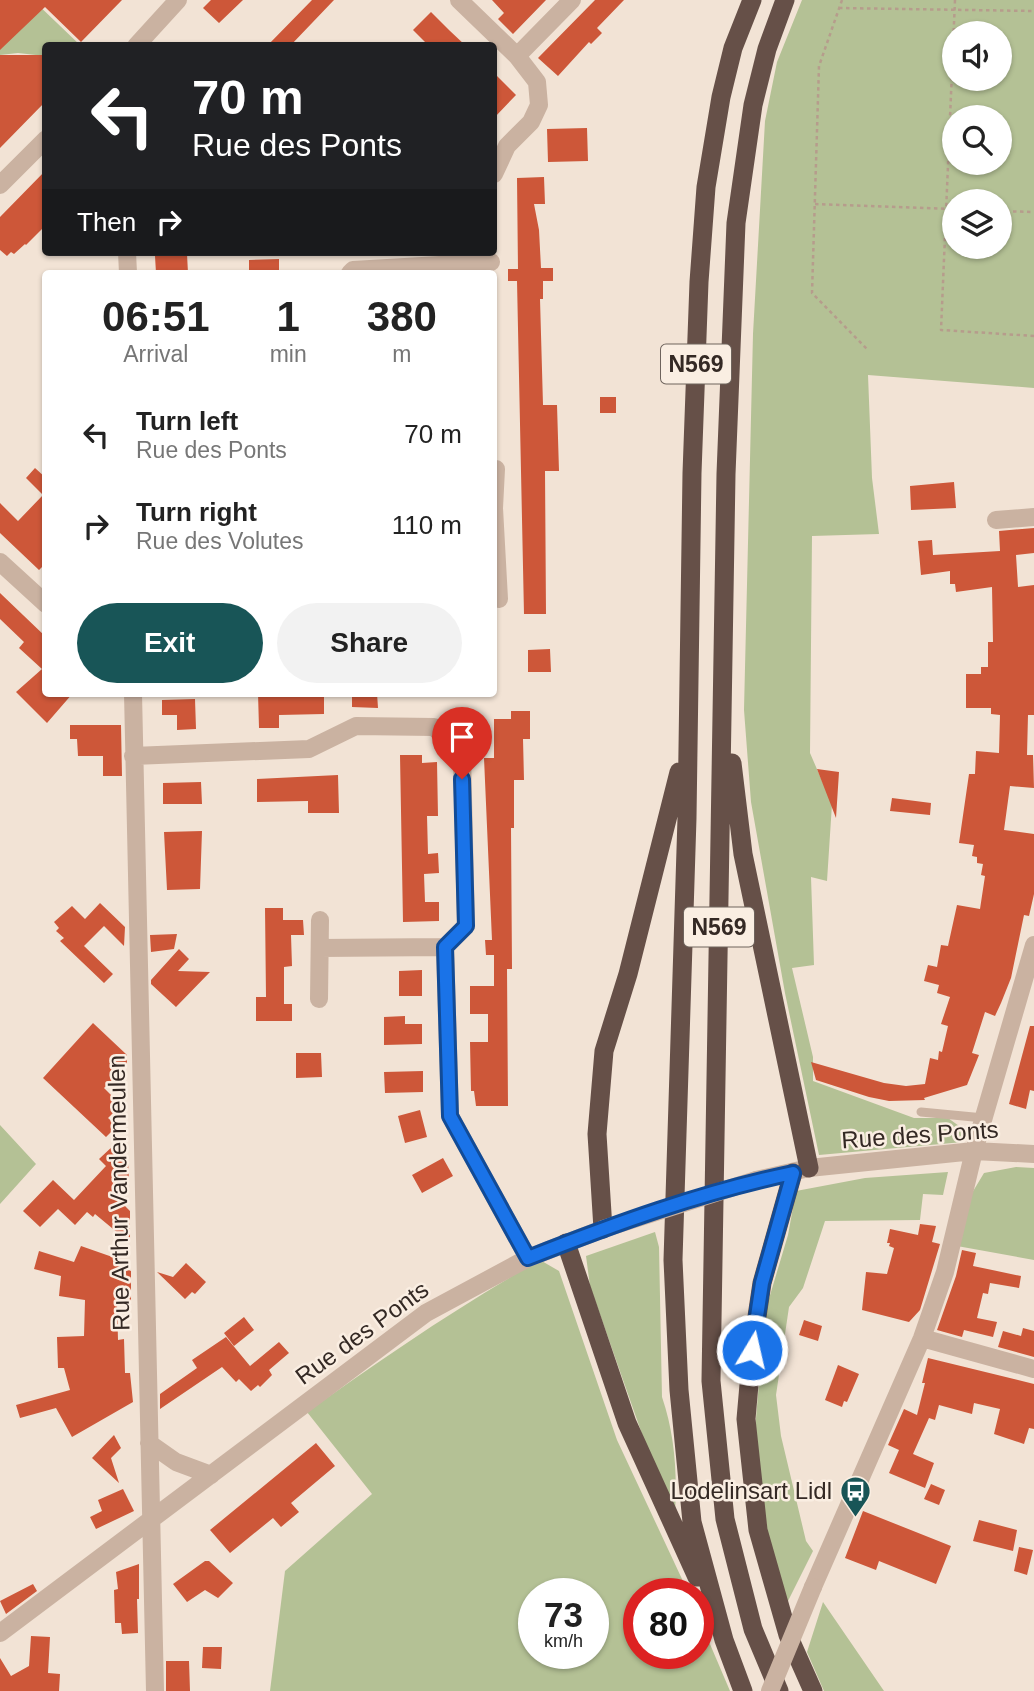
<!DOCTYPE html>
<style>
:root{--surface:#fff;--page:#f2f2f2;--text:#222;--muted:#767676;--accent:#185557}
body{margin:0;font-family:Helvetica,sans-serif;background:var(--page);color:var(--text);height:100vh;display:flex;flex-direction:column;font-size:26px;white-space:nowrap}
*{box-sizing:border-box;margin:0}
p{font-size:23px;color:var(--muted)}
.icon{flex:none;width:38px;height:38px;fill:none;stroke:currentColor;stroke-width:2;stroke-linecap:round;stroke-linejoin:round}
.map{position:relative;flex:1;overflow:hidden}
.panel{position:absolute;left:42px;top:270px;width:455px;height:427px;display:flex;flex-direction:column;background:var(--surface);border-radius:7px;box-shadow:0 2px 5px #0004}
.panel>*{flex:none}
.banner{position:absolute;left:42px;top:42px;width:455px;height:214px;border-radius:7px;box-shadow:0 2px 5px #0004;background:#202124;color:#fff;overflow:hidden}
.buttons{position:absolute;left:942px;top:21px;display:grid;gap:14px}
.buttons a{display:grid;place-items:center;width:70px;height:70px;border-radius:50%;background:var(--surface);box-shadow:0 2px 5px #0004;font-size:35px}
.speed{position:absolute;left:518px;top:1578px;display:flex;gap:14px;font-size:35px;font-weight:700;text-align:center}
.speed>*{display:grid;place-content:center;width:91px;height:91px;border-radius:50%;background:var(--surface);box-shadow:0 2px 5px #0004;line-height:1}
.speed small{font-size:18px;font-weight:400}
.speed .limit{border:10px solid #d22;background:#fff;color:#111}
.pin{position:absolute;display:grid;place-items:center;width:60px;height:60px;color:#fff;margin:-72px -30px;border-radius:50% 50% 50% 0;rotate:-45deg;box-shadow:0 0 7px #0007}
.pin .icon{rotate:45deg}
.me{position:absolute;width:77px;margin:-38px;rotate:9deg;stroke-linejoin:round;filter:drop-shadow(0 0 5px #0008)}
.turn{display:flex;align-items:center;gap:24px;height:147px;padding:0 35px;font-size:32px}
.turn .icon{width:91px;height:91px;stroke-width:2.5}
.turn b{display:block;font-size:49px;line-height:60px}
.then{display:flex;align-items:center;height:66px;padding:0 35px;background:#0003;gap:14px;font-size:26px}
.eta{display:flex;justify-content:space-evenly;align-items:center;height:119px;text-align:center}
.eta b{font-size:42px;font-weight:600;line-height:49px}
.primary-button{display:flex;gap:14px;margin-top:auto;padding:14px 35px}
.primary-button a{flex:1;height:80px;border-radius:42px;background:var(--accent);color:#fff;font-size:28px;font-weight:600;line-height:80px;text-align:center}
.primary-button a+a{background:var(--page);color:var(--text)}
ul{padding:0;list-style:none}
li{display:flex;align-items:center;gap:21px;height:91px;padding:0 35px}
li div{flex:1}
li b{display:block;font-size:26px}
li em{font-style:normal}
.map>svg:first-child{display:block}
</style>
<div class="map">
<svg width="1034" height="1691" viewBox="0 0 1034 1691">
<rect width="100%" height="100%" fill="#f2e3d5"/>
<path fill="#b4c195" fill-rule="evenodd" d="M0,0H33L80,45L46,46L45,56L18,53L0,55Z
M802,0H1034V388L868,375L872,478L879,534L812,536L810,753L832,804L827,881L811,877L814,965L792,968L813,1057V1081L914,1118H948L966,1131L963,1142L819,1155L785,993L751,802L744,710L753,334L765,121L777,62ZM954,33H999V79H954ZM954,117H999V163H954ZM954,201H999V247H954Z
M0,1125L36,1164L0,1204Z
M1016,1167L1034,1168V1260L957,1246L972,1193L984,1173Z
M948,1172L943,1195L923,1194L920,1220L825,1221L803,1288L789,1307L776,1395L781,1436L806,1541L813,1551L786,1605L772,1561L754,1442L765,1312L788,1235L796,1191L865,1178Z
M655,1232L659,1247L662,1397C676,1438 678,1482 674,1525L590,1286L586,1256Z
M540,1260L559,1271L617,1440L689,1594H639V1654H698V1616L730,1691H270L285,1571L372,1494L307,1412C383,1358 459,1306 540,1260ZM534,1594H593V1654H534Z
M823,1602L884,1691H824L807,1652Z"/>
<path fill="#cd5739" d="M0,0H122L81,42L45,7L0,50Z
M211,0H243L219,23L203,8Z
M312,0H334L290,46H267Z
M492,0H546L513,34L498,19L504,13Z
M595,0H624L597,28L602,33L591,44L589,42L558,76L538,58Z
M431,12L449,30L466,46H429L413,30Z
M0,55H46V101L0,148Z
M494,73L516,95L494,118Z
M587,128L588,161L548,162L547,129Z
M46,170V225L26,245L25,244L14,254L11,252L7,256L0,250V217Z
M544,177L545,204H534L539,230L541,268H553V281H543V299H540L543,405H557L559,471H545L546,614H524L517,281H508V269H518L517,178Z
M187,254L188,273H156L155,256Z
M279,259V273H249V260Z
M600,397H616V413H600Z
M35,468L46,478V563L39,570L0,533V503L18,521L43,495L26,478Z
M954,482L956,508L911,510L910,486Z
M1034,528V553L1016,555L1018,587L1034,585V715H1028L1027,755H1033L1034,788L1010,786L1004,830L1034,834V894L1029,916L1024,915L1011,978L1001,1003L995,1016L985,1012L972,1053L979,1055L967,1085L924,1098L925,1100L889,1101L869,1097L816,1080L811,1062L884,1083L906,1086L925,1084L930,1058L938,1060L939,1051L942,1052L948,1026L941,1024L950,997L937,993L939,985L924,981L928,965L937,967L941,945L948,946L957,905L980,909L985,876L981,875L983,864L977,863V857L972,856L974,845L959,843L969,774H975L976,751L999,753L1000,715L991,714V708H966V674H981V667H988V642H993L992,587L956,592L955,584H950V571L921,575L918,541L932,540L933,555L1000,551L999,531Z
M0,593L46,637V693H73L47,723L16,692L42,669L19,648L24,642L0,619Z
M550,649L551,672H528V650Z
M258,693H324V714L279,715V728H259Z
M352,693H377L378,708L352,707Z
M195,699L196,729L177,730V715H162V700Z
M511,711H530V739H523L524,780H514V828H511L512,969H507L508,1106H476L474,1091H471L470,1042H488V1014H470V986H494V955H486L485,940H492L484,758H494V719H511Z
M70,725H121L122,776H103V756H78L77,739H70Z
M400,755H422V763L437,762L438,816H427L428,854L438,853L439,873L424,874L425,902H439V921L403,922Z
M817,769L839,772L836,818Z
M338,775L339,813H308V801L257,802V779Z
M201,782L202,804H163V783Z
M892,798L931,803L930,815L890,811Z
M202,831L200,889L167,890L164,832Z
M100,903L125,927L124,946L104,926L84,946L113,974L104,983L60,941L64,938L56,931L59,928L54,922L72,906L85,919Z
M265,908H283V920H303L304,935H291L292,966L284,967V1004H292V1021H256V997H266Z
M177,934L174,949L151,952L150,935Z
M179,949L189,959L178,971L210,972L176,1007L151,984V980Z
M422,970V996H399V971Z
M405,1016V1024H422V1044L384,1045V1017Z
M93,1023L127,1055V1065L104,1088L121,1105L108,1118L117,1126L106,1137L43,1078Z
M1030,1026H1034V1091L1030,1090L1026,1109L1009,1104Z
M296,1053H321L322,1077L296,1078Z
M423,1071V1092L385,1093L384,1072Z
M420,1110L427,1137L405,1143L398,1116Z
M114,1145L128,1159L129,1182L115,1196L130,1211V1243L95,1214L93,1217L87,1212L75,1225L58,1209L40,1227L23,1211L53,1180L74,1200L106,1166L99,1159Z
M443,1158L453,1176L422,1193L412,1175Z
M920,1224L936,1226L932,1242L940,1244L920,1310L909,1322L862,1310L866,1272L887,1274L894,1248L889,1246L890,1243H887L890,1229L918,1235Z
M81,1246L121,1260L118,1266L131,1271V1305L117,1303L118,1340L124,1339L125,1373H130L133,1402L72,1437L56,1408L20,1418L16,1405L70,1390L64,1368H58L57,1337L84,1336L85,1300L59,1296L61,1276L34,1269L39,1251L74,1262Z
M962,1250L976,1253L973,1266L1021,1276L1019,1288L990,1283L988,1294L983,1293L977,1318L997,1322L993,1337L964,1330L962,1337L937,1330L956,1276Z
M186,1263L206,1282L195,1294L192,1292L185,1299L157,1272L173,1277Z
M244,1317L254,1330L234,1346L224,1333Z
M804,1320L822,1326L818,1341L799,1335Z
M1023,1328L1034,1331V1357L998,1347L1003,1331L1021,1336Z
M226,1337L250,1366L279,1342L289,1353L269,1370L272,1375L260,1387L258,1385L251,1391L239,1379L236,1382L222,1367L160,1409V1394L197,1368L192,1360Z
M928,1358L1034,1384V1429L1029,1428L1024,1444L994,1434L1000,1409L974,1403L972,1414L939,1405L935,1420L929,1418L913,1454L934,1463L925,1488L889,1473L899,1450L888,1445L904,1409L917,1415L925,1383H922Z
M838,1365L859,1374L847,1402L844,1401L842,1407L825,1400Z
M114,1435L121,1448L111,1458L119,1483L92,1458Z
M316,1443L335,1466L291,1503L299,1512L281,1527L273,1518L230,1553L210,1530Z
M931,1484L945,1490L939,1505L924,1499Z
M123,1489L134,1511L96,1529L90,1517L102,1511L98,1500Z
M863,1511L951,1546L936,1584L879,1561L876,1570L845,1558Z
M979,1520L1017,1530L1013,1551L973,1541Z
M1019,1547L1033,1550L1027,1575L1014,1571Z
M205,1561H209L233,1583L218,1598L205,1590L187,1602L173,1584Z
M139,1564V1599H137L138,1633L122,1634L121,1623H115L114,1590L118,1589L116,1572Z
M33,1584L37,1591L6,1614L0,1601Z
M31,1636L50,1637L48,1673L60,1674L59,1691H0V1658L11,1676L29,1666Z
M203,1647H222L221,1669L202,1668Z
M166,1661H189L190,1691H166Z"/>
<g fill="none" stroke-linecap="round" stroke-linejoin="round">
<path stroke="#b69c8c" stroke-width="2.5" stroke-dasharray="3.5 3.5" stroke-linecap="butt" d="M842,0L819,66L812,293L868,350
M955,0L941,330L1034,336
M839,8L1034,11
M815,204L954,209
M999,211L1034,212"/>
<path stroke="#cab2a1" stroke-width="9" d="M921,1112L984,1118"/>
<path stroke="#cab2a1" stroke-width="18" d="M459,0L517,56L572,0
M494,174L507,146L531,122L539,105L537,82L517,56
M127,252L128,273
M350,273L353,270L491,262
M496,469L494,508L499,599
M996,520L1034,517
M0,562L46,604
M133,693L155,1691
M133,756L309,749L356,726L434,727L462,755L466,926L445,947L320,948
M445,947L450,1116L528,1258
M319,999L320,920
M756,1180L809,1168L974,1151L1034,1154
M922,1338L1034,1369
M149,1443L176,1462L211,1475
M813,1587L922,1338L945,1272L974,1151L1034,945
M0,1633L426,1313L528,1258L603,1229"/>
<path stroke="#cab2a1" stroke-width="18" d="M136,46L178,0
M0,185L46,139"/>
<path stroke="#665048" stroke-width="19" d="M732,763L743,854L809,1168
M793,1173L762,1283L752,1350L746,1419L758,1530L788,1635L813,1691
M603,1229L597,1134L604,1051L628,974L679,772
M566,1243L627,1423L697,1577
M743,1691L724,1640L692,1522L679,1390L673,1260L687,818L692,473L699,282L706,187L721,97L733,48L752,0
M779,1691L753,1629L725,1519L711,1381L726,474L736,223L753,105L767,49L785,0"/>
<path stroke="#cab2a1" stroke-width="18" d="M603,1229L756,1180
M770,1691L813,1587"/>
</g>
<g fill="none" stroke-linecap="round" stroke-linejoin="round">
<defs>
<path id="route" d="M462,779L466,926L445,947L450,1116L528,1258C614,1224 702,1192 793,1173L762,1283L752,1350"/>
</defs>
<use href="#route" stroke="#114b97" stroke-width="18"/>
<use href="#route" stroke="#1a73e8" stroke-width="12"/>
</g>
<defs>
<symbol id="bus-pin" viewBox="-11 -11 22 30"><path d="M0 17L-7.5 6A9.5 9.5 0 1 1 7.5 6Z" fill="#185557" stroke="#faeee2"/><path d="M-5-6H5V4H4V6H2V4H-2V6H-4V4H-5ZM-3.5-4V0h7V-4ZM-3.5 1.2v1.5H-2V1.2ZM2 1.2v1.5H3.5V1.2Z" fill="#fff"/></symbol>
</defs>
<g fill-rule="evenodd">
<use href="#bus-pin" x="838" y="1474" width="35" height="47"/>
</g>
<g text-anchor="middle" stroke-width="5" stroke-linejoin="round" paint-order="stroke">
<g fill="#faeee2" stroke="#6f645d" stroke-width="2">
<rect x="661" y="344.5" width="70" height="39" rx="5"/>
<rect x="684" y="907.5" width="70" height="39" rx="5"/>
</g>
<g font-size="23" font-weight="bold" fill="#342924">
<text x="696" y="372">N569</text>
<text x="719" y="935">N569</text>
</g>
<g font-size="24" fill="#342924" stroke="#faeee2">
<text transform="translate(920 1135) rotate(-4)" y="8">Rue des Ponts</text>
<text transform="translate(119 1193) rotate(-91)" y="8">Rue Arthur Vandermeulen</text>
<text transform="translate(362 1333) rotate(-36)" y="8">Rue des Ponts</text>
</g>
<g font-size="24" fill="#342924" stroke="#faeee2" text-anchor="end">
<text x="832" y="1499">Lodelinsart Lidl</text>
</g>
</g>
</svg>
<div class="buttons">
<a><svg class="icon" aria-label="sound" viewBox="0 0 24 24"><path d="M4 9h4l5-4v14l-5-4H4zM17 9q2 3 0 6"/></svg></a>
<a><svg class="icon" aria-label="search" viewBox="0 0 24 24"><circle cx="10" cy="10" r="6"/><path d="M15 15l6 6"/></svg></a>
<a><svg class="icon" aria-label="layers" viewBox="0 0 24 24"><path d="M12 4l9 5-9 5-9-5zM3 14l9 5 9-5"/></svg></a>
</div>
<div class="speed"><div>73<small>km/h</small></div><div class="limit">80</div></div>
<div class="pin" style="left:462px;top:779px;background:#d93025"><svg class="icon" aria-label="arrive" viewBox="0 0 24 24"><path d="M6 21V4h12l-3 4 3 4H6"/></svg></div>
<svg class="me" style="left:752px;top:1350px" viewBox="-20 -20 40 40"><circle r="17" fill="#1a73e8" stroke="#fff" stroke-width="3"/><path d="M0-11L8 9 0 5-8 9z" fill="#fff"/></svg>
<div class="banner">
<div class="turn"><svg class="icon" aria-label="left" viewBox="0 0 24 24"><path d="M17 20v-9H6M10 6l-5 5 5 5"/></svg><div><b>70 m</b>Rue des Ponts</div></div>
<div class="then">Then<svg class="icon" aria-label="right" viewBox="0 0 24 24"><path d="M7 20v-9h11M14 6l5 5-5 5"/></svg></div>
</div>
<section class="panel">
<div class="eta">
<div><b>06:51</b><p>Arrival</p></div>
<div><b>1</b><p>min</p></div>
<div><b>380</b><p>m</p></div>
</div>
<ul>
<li><svg class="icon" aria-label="left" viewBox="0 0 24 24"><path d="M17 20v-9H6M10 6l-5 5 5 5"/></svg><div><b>Turn left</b><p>Rue des Ponts</p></div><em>70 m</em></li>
<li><svg class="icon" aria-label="right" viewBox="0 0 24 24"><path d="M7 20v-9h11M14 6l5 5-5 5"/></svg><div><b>Turn right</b><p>Rue des Volutes</p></div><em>110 m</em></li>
</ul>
<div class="primary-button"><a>Exit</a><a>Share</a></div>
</section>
</div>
